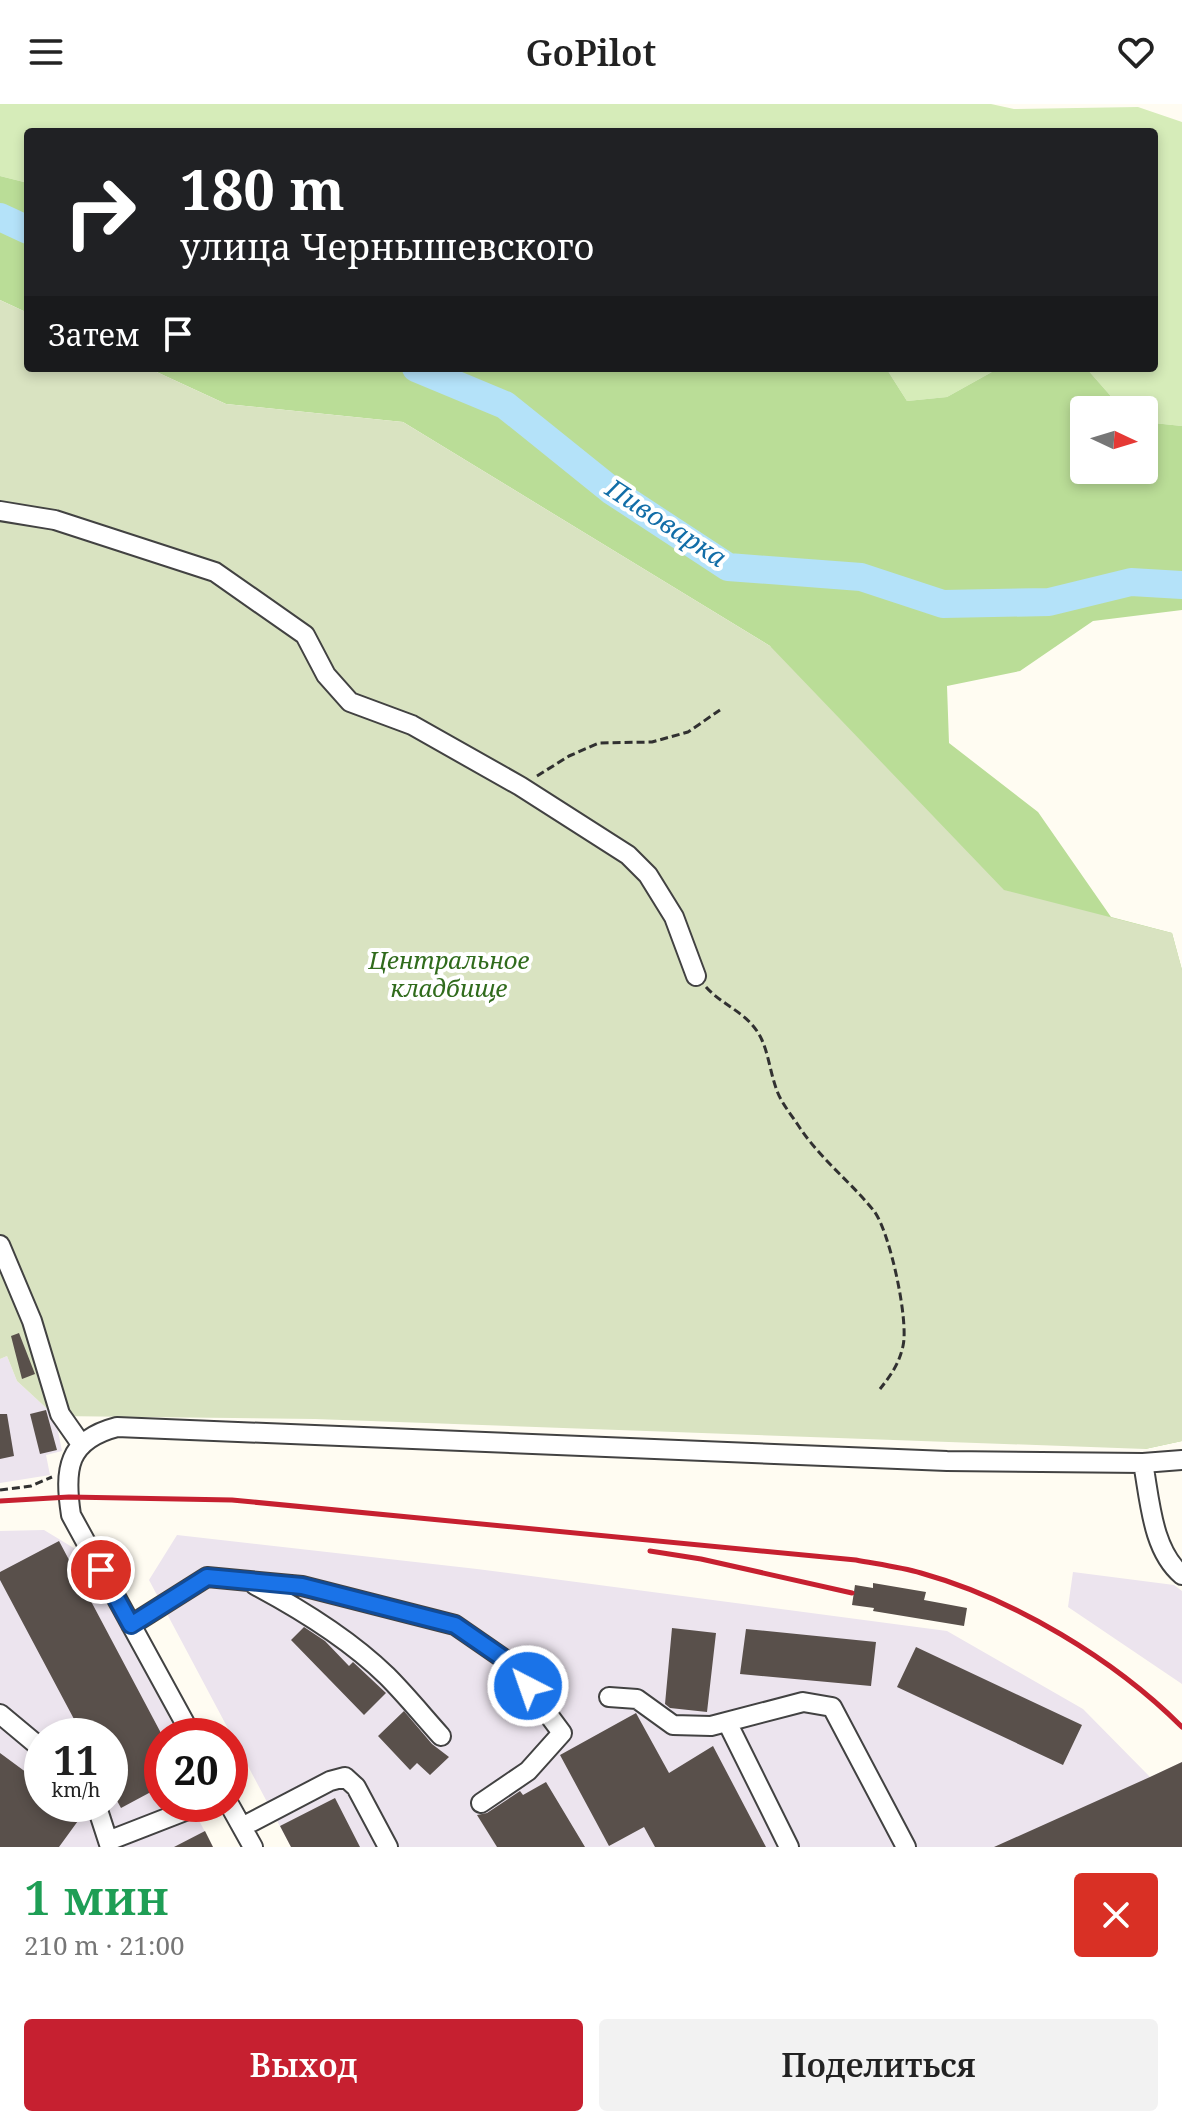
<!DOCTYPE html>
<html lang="ru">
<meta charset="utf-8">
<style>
:root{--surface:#fff;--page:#f2f2f2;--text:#222;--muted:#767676;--accent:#c62030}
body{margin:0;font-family:"Noto Serif",serif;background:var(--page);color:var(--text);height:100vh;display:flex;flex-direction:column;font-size:30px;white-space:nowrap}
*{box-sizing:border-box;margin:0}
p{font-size:26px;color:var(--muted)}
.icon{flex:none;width:44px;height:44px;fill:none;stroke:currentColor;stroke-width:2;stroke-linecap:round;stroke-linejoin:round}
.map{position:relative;height:1743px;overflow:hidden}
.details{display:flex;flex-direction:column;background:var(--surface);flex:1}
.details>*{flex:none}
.guide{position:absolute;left:24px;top:24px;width:1134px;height:244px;border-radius:8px;box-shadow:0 4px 12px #0003;background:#202124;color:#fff;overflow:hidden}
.needle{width:52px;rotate:94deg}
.fabs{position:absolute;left:1070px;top:292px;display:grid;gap:16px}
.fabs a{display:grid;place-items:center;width:88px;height:88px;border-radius:8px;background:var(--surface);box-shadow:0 4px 12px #0003;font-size:40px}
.speed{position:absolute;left:24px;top:1614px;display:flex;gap:16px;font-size:40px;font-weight:700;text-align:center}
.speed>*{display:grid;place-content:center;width:104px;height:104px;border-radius:50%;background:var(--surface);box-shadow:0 4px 12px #0003;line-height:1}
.speed small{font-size:20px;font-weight:400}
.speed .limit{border:12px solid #d22;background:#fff;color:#111}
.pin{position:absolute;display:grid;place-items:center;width:68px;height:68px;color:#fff;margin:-34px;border:4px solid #fff;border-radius:50%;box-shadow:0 2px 8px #0007}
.me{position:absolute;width:88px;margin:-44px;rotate:319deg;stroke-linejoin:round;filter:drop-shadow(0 0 6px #0008)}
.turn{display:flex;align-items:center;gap:28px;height:168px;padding:0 24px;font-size:36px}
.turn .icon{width:104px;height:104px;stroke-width:2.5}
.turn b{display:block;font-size:56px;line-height:68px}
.then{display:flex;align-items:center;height:76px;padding:0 24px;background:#0003;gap:16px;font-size:30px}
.round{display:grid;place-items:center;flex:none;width:84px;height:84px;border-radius:8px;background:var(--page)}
.headline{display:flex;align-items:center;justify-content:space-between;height:136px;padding:0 24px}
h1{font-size:48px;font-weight:600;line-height:60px;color:#1e9e55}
.primary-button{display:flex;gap:16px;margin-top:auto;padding:16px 24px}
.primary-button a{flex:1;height:92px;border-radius:8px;background:var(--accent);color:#fff;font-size:32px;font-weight:600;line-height:92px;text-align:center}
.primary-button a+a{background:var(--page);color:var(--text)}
header{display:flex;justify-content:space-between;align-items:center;height:104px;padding:0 24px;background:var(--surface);font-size:36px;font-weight:600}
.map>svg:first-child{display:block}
</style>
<header><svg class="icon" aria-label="menu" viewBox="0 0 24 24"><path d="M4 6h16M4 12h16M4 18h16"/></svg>GoPilot<svg class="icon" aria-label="heart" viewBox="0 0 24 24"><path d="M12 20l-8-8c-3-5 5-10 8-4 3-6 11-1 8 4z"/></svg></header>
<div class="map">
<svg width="1182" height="1743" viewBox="0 0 1182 1743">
<rect width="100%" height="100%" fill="#fffcf2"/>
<path fill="#ece4ee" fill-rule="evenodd" d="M7,1252L17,1277L55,1312L62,1347L46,1351L50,1371L0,1379V1255Z
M44,1426L82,1449L179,1632H162V1700H194L193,1705L213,1743H0V1427ZM42,1632H110V1700H42Z
M177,1431L477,1465L947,1527L1083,1605L1150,1673L1182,1658V1743H291L149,1476Z
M1073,1468L1174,1481L1182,1487V1580L1068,1503Z"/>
<path fill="#d6ecb9" d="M0,0H991L1014,5L1138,3L1182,18V322L1144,318V306H1123L1087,265L1082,264H1154V28H28V79L0,72Z
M886,264H999L947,293L907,297Z"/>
<path fill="#badd97" d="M0,72L28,79V209L0,196Z
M148,264H886L907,297L947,293L999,264H1081L1087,265L1123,306H1084V366H1144V318L1182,322V506L1093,517L1020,567L947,582L949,639L1038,708L1111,813L1172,829L1182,866V1337L1145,1345L770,542L403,318L226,300Z"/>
<path fill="#d9e3c1" d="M0,196L28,209V264H148L226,300L403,318L770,542L1004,786L1172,829L1182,866V1337L1145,1345L315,1315L55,1312L17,1277L7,1252L0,1255Z"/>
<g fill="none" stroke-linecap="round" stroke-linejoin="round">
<path stroke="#b4e2f9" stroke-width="28" d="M0,113L28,126
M416,264L505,301L612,387L728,463L861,473L943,500L1049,498L1131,478L1182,481"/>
</g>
<path fill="#59504b" d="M19,1229L35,1270L22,1275L11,1232Z
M46,1306L57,1346L40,1350L30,1310Z
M0,1310H7L14,1352L0,1355Z
M59,1437L162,1631V1682L121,1704L110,1684V1632H83L0,1476V1468Z
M873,1479L926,1488L924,1496L967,1504L964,1522L873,1507L874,1504L852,1501L855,1481L873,1484Z
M304,1523L325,1537L349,1562L353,1558L386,1589L364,1611L291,1536Z
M672,1524L716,1529L707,1608L670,1604L665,1600Z
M746,1525L876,1538L871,1582L740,1570Z
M916,1543L1082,1621L1063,1661L897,1583Z
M404,1607L432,1640L449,1653L430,1671L417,1659L410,1666L378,1632Z
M636,1609L669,1669L713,1642L766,1743H655L644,1723L609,1742L560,1651Z
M0,1649L42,1680V1700H70L83,1710L59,1743H0Z
M1182,1658V1743H994L1150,1673Z
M546,1678L585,1743H497L477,1711L487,1709L520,1687L523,1691Z
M335,1694L360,1743H291L280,1722Z
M205,1727L213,1743H174Z"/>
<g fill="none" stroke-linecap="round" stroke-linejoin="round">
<defs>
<path id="minor" d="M0,407L55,416L215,468L305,531L326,571L350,598L412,621L520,682L628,751L648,771L674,813L696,872
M0,1141L32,1217L60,1310L81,1340
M1143,1359C1150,1396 1152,1446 1182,1471
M255,1481C302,1506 349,1535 387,1572C406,1591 423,1612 441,1632
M131,1521L207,1473L302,1482L455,1521L510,1559L562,1629L528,1667L481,1699
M609,1593L637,1595L673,1621L711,1622L803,1598L832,1603L906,1743
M0,1610L42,1645
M727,1618L789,1743
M192,1632L71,1411C64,1365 67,1336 117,1323L947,1357L1143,1359L1182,1356
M96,1700L110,1743
M229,1700L253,1743
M242,1723L330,1677L345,1673L356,1683L388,1743
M108,1737L203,1700"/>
</defs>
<use href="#minor" stroke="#424242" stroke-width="22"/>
<path stroke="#313131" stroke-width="3" stroke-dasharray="8 4" stroke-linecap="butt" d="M537,672L569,652L599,639L652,638L688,628L720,606
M706,883C723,902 747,908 760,932C768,947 770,967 776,984C780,997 790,1009 798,1021C820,1055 850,1077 874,1107C890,1128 909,1217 903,1242C899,1260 891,1271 880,1285
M0,1386L31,1382L52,1373"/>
<use href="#minor" stroke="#fff" stroke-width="18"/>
<path stroke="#c62030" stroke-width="5" d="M0,1397L69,1393L232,1396L856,1456C877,1460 900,1463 921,1469C1014,1495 1114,1555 1182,1623
M650,1447L701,1455L852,1489"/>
</g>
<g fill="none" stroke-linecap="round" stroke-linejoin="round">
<defs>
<path id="route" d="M101,1466L131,1521L207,1473L302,1482L455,1521L510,1559L528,1582"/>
</defs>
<use href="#route" stroke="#114b97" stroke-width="20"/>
<use href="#route" stroke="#1a73e8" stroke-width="14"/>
</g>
<g text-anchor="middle" stroke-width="8" stroke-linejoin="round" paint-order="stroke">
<g font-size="24" font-style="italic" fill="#306b1c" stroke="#fff">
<text x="449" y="865">Центральное<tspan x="449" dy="28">кладбище</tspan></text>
</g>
<g font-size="26" font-style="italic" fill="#126ea8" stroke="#fff">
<text transform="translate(666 419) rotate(33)" y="9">Пивоварка</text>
</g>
</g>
</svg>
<div class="fabs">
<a><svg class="needle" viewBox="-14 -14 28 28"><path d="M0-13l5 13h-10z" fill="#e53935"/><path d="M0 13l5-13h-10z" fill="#767676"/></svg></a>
</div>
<div class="speed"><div>11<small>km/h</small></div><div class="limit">20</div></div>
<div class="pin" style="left:101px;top:1466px;background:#d93025"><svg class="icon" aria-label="arrive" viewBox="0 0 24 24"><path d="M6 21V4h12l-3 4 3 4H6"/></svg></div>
<svg class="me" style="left:528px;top:1582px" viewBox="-20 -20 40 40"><circle r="17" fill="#1a73e8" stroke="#fff" stroke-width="3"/><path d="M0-11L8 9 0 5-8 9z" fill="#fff"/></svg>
<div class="guide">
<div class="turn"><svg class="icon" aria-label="right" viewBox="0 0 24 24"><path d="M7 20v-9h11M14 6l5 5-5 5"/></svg><div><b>180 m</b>улица Чернышевского</div></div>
<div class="then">Затем<svg class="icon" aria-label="arrive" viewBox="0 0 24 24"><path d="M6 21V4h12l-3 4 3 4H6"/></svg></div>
</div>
</div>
<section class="details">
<div class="headline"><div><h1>1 мин</h1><p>210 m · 21:00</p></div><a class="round" style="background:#d93025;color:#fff"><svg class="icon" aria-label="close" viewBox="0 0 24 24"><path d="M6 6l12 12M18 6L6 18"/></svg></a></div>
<div class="primary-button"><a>Выход</a><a>Поделиться</a></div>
</section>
